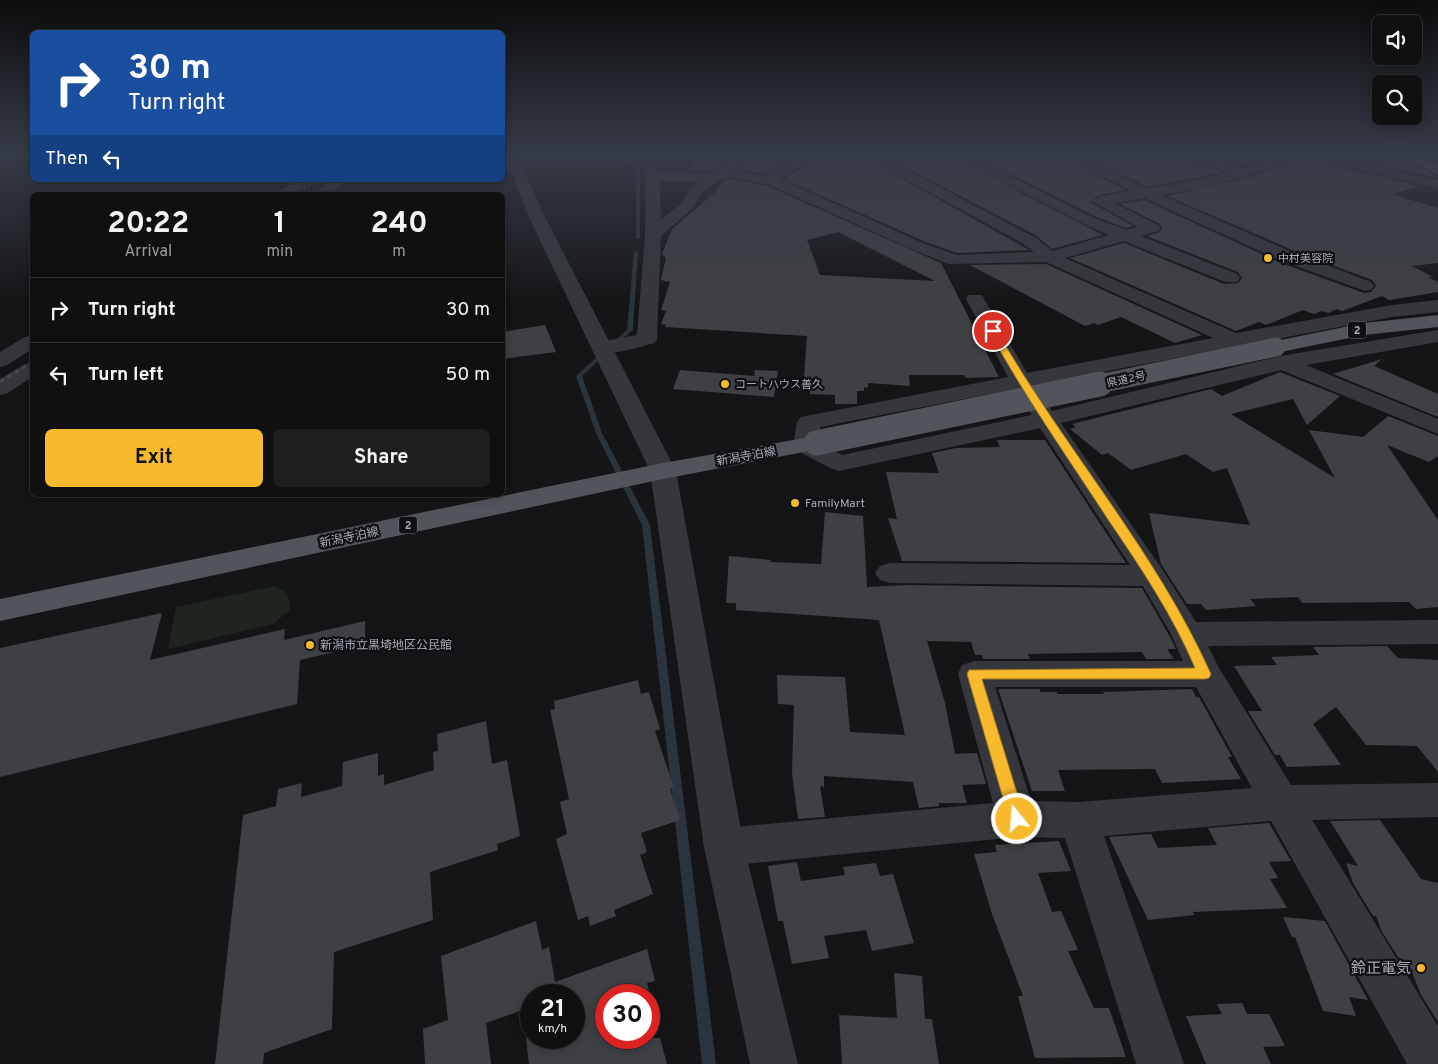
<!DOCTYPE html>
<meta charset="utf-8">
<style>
:root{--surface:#101011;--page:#1e1e1f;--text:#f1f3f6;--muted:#9c9d9f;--line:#303031;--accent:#f7ba2d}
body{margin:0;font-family:Overpass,"Noto Sans JP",sans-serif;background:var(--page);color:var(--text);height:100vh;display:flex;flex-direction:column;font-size:19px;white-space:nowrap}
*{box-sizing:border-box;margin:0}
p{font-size:16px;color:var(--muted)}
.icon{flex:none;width:28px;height:28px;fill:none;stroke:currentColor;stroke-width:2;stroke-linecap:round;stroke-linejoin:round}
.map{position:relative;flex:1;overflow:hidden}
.sheet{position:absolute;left:30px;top:192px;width:475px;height:305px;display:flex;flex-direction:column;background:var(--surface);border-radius:8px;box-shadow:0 2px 12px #0003,0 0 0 1px var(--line)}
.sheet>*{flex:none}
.top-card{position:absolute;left:30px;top:30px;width:475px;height:152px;border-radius:8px;box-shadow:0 2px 12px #0003,0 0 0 1px var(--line);background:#1a4fa0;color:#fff;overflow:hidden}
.controls{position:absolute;left:1372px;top:15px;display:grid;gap:10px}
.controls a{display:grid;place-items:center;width:50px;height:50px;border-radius:8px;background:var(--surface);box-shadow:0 2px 12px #0003,0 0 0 1px var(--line);font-size:25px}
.speed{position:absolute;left:520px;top:984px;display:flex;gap:10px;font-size:25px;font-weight:700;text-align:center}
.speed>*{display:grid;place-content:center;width:65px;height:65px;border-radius:50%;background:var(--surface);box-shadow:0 2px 12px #0003,0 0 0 1px var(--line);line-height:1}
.speed small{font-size:12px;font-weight:400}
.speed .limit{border:8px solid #d22;background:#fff;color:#111}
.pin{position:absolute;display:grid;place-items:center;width:42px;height:42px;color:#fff;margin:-21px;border:2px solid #fff;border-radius:50%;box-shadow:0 1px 5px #0007}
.me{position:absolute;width:55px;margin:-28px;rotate:343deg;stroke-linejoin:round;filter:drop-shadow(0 0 4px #0008)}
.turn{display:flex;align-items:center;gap:18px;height:105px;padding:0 15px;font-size:22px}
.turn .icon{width:65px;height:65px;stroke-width:2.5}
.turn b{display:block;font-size:35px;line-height:42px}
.then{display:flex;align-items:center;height:48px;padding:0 15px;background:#0003;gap:10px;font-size:19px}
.eta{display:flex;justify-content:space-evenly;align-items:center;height:85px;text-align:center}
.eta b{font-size:30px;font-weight:700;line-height:35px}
.cta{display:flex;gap:10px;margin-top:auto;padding:10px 15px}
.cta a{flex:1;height:58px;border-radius:8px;background:var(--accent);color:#111;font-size:20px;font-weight:700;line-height:58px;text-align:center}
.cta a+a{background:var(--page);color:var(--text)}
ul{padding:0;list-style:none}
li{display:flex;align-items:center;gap:15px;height:65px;padding:0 15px;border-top:1px solid var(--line)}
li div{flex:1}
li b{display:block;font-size:19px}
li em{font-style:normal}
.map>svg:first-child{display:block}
</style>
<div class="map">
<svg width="1438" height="1064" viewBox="0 0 1438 1064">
<rect width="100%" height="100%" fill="#151517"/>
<path fill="#1d251e" d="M275,586C287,591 291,598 290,610L273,624L168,649L176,607Z"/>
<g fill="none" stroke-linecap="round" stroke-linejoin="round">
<path fill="#2b343c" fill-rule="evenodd" d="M619,153H623L640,169V238L638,239L636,238V169Z
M634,251L638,252L633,330L614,346L612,345V343L627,330Z
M604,351L606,352V354L582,376L602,433L650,525L716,1064H702L642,525L596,433L576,376L602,352Z"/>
</g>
<path fill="#3f4044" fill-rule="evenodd" d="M699,153H728V156L711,171H690Z
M744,153H776L777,163L784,164L766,174L737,169L745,158Z
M827,153H856L1029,250L957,253L926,242L784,179Z
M878,153H944L1103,235L1052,249L1037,236Z
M968,153H1056L1125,190L1099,195L1090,202L1133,226L1126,228L1097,217Z
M1080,153H1173L1175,158L1224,172L1147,187Z
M1203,153H1278L1245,166Z
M1299,158L1421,186L1391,194L1438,208V263L1412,266L1433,277H1428L1438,282V292L1389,300L1382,296L1342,311L1337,309L1328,313L1322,311L1314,314L1303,310L1266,325L1259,322L1236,331L1070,258L1124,243L1224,284L1238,283L1242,278L1238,272L1147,236L1160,232L1162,229L1160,224L1120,204L1144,200L1281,263L1364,293L1371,292L1376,286L1372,280L1295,251L1167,196L1251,177Z
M1400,158L1438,177V178L1363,161Z
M730,179L767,186L941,263L999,377L966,378L964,375H909L910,386L868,383V388L864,387V391H857V404H835V395L810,394V390H803L807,336L665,327L666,325L661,324L666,311L661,310L670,282L661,280L666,258L662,254L672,229L718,190H715L726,180ZM838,232L935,281L820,275L807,240Z
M1046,264L1202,335L1175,343L1121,317L1098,325L1094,323L1085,326L970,265Z
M545,325L556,352L502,359V332Z
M1382,359L1374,366L1438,394V417L1333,374Z
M680,370L754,376L755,370L778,371L774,397L673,389Z
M1280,372L1340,396L1307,425L1293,399L1231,414L1335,478L1309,430L1363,437L1388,416L1438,436V456L1429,462L1387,445L1438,520V607L1416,609L1409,602H1403L1302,603L1298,597L1250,599L1256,606L1206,610L1201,604H1187L1161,564L1149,513L1250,525L1227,468L1213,472L1186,454L1131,470L1108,453L1102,455L1070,429L1076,427L1072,424L1211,389L1222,396Z
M997,440H1045L1126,563L902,561L888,518L897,519L886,472L939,473L932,453L956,448L1000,447Z
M825,512L863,516L867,587L908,585L1142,588L1170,637L1176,649H1167L1174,659H1146L1142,652L1028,654L1030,659H983L982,655H975L971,642L927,641L945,703L955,754L977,753L986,784L962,785L967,803H939V806L919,808L913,782L824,776V787L820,786L825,817L798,819L792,773L794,705L778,704L777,675L845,677L850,732L905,735L879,620L736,610V603H726L729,556L771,560L770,562L821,564Z
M162,613L150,660L285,629L284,640L365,621V645L300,660L297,704L0,777V648Z
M1387,646L1398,658L1438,660V772L1417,746L1366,745L1336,707L1313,724L1341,765L1287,767L1280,755H1275L1248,711H1262L1234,666L1277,665L1271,657L1319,655L1313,647Z
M638,680L641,694L649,692L660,729L655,731L674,788L670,789L680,820L641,833L647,852L640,855L653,894L614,910L616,916L590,926L588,916L578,920L556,839L567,834L560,802L569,799L550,710L555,709L554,701Z
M998,689H1040V692H1057V694H1104L1103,692L1192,689L1196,697H1199L1232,757H1228L1241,779L1162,783L1155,769L1058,770L1065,791H1032Z
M486,721L492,764L507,760L520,836L497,844L498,850L430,872L433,920L334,952L332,1029L264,1053L263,1064H215L243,815L276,806L278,789L302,783L301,797L342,786L343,762L378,753V776L384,774V785L434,770L433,752L438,751L437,734Z
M1380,820L1421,879L1438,883V1022L1421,995L1411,970L1405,968L1381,930L1376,916H1373L1353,883L1346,863L1358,866L1330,821Z
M1269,823L1291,861L1269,862L1278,878L1270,879L1287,908L1193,912L1194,915L1148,920L1109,837L1151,834L1158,848L1217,845L1208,828Z
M1059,841L1071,871L1038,873L1052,912L1061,911L1078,950L1068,951L1088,995L1094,1008H1109L1126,1057L1035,1058L1018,996H1023L992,914L974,854L997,852L995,845Z
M797,862L801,881L845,875L843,867L876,863L880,876L893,874L914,943L872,951L866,930L824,936L829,958L792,964L783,921H778L768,866Z
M1283,917L1325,921L1368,1000L1349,997L1356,1016L1323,1011L1295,937H1292Z
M536,921L542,950L549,947L555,982L647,949L655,981L647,983L650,995H606V1038H660L667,1064H529L526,1038H574V995H531V1007L486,1023L491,1064H425L423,1029L448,1020L441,956Z
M894,973L922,976L925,1019H932L939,1064H842L839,1015L897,1018Z
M1242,1003L1247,1014H1269L1285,1046L1263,1047L1271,1064H1206L1186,1016L1222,1014L1217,1004Z"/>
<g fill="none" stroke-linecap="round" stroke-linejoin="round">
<path fill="#36373c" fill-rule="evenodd" d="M629,153H643L656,166L659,173H712L730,157V153H742L744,157L734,170L766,176L808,153H824L780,179L925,244L957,255L1034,252L1024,244L858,153H874L1036,238L1052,251L1109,235L1086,225L946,153H963L1096,219L1126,230L1138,227L1092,201L1099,197L1131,191L1058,153H1075L1147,189L1200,180L1231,172L1176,156L1175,153H1196L1245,168L1284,153H1320L1438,180V188L1299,156L1251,175L1201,188L1161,195L1294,253L1371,282L1374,286L1371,290L1365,291L1282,261L1144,198L1114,203L1158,225L1160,228L1158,231L1141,236L1237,274L1240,278L1237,282H1225L1124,241L1065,258L1236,333L1392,305L1438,300V312L1392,317L1034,385L1052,411L1280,356L1438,330V342L1306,365L1438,419V434L1281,370L1061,423L1162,569L1196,622L1438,620V644L1208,646L1219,668L1291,785L1438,783V817L1312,820L1438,1026V1064H1407L1271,821L1104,836L1184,1064H1136L1065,838L1017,837L724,866L710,861L704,847L710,833L724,828L993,803L958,674L962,665L974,661H1183L1172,636L1143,586L890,583L880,580L875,573L880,566L890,563L1130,565L1040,428L839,471L830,468L796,450L793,445L797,422L801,417L1008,377L966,299L968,295H982L984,299L1027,373L1213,338L1046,262L949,264L913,250L768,184L730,177L719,180L702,192L693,208L661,236L657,339L654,343C635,348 614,356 595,351L592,347L595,343L637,335L645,235L646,177L645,170ZM660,181H699L691,187L682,203L661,220ZM1015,389L1032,415L842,455L818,442L820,427ZM995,687H1196L1252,788L1079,802L1031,801Z
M297,180H314L292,195H275Z
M331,180H347L328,195H311Z
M32,335V349L7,365L0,367V352L25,337Z
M32,362V377L8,393L0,395V379L25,364Z"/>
<path fill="#36373c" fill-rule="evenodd" d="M502,153H508L526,174L543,213L676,471L744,847L798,1064H750L704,847L650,471L527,213L513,175L502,163Z"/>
<path fill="#52545b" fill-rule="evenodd" d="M1438,315V327L1364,335L1276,353L1269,351L1266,347L1269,343L1276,341L1364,323Z
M816,436L825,438L828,443L825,448L663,479L0,621V599L663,463Z"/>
<path fill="#5a5c64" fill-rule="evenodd" d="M1395,153H1412L1438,166V175Z"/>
<path stroke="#494b51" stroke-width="2" stroke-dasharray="3 2.5" stroke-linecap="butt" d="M294,195L319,180"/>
<path stroke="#494b51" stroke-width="2.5" stroke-dasharray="4.5 4" stroke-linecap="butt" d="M0,382L32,362"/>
<path stroke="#52545b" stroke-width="19" d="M1094,385L1276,347"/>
<path stroke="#52545b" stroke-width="25" d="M816,443L1100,384"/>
</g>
<linearGradient id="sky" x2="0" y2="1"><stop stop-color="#0c0c0d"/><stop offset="0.51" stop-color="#353b47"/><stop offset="1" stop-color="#353b47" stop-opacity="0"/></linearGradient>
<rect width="1438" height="302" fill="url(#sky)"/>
<path fill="#f7ba2d" stroke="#a1791d" d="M993,329L997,331C1064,448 1156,551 1211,674L1209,678L1205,679H982L1025,819L1023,824L1017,827L1011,824L1009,819L967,674L969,670L1195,668C1173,616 1141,568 1109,521C1068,458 1025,397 989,331Z"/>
<g fill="#f7ba2d" stroke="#101012" stroke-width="2">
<circle cx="1268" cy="258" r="5"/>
<circle cx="725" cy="384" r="5"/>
<circle cx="795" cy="503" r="5"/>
<circle cx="310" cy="645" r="5"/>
<circle cx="1421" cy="968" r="5"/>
</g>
<g text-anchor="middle" stroke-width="4.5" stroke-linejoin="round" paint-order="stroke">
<g font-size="11" fill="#a7abb8" stroke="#101012" text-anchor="start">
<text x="1278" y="262">中村美容院</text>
<text x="735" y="388">コートハウス善久</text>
</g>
<g fill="#101012" stroke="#7a7c86" stroke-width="1">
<rect x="1348" y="321.5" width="18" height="17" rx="4"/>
<rect x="399" y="516.5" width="18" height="17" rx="4"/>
</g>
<g font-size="11" font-weight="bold" fill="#a7abb8">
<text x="1357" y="334">2</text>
<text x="408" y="529">2</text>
</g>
<g font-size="11" fill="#a7abb8" stroke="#101012">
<text transform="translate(1126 379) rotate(-12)" y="4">県道2号</text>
</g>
<g font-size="12" fill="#a7abb8" stroke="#101012">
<text transform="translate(746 456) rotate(-10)" y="4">新潟寺泊線</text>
<text transform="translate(349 537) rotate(-12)" y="4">新潟寺泊線</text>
</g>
<g font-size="12" fill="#a7abb8" stroke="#101012" text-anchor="start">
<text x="805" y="507">FamilyMart</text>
<text x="320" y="649">新潟市立黒埼地区公民館</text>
</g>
<g font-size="15" fill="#a7abb8" stroke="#101012" text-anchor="end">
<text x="1411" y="973">鈴正電気</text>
</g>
</g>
</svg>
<div class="controls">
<a><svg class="icon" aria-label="sound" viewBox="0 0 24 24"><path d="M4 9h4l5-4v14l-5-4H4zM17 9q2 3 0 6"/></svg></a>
<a><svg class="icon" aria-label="search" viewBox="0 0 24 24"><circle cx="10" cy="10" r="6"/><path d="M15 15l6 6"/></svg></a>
</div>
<div class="speed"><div>21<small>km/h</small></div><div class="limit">30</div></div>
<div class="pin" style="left:993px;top:331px;background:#d93025"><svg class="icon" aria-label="arrive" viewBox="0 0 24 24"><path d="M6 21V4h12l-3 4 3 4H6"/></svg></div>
<svg class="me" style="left:1017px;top:819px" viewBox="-20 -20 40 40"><circle r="17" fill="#f7ba2d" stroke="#fff" stroke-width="3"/><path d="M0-11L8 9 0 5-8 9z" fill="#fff"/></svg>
<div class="top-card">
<div class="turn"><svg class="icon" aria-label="right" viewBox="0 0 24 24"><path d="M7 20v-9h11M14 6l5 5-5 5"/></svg><div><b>30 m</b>Turn right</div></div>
<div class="then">Then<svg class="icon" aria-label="left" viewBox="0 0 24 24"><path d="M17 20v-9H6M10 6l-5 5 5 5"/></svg></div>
</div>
<section class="sheet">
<div class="eta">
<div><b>20:22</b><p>Arrival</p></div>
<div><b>1</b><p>min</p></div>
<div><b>240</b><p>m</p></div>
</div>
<ul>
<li><svg class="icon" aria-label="right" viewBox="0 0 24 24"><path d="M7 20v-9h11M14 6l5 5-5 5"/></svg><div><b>Turn right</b></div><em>30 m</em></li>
<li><svg class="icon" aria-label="left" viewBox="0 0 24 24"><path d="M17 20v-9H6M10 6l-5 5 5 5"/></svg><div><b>Turn left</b></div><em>50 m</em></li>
</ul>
<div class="cta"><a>Exit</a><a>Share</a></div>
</section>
</div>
